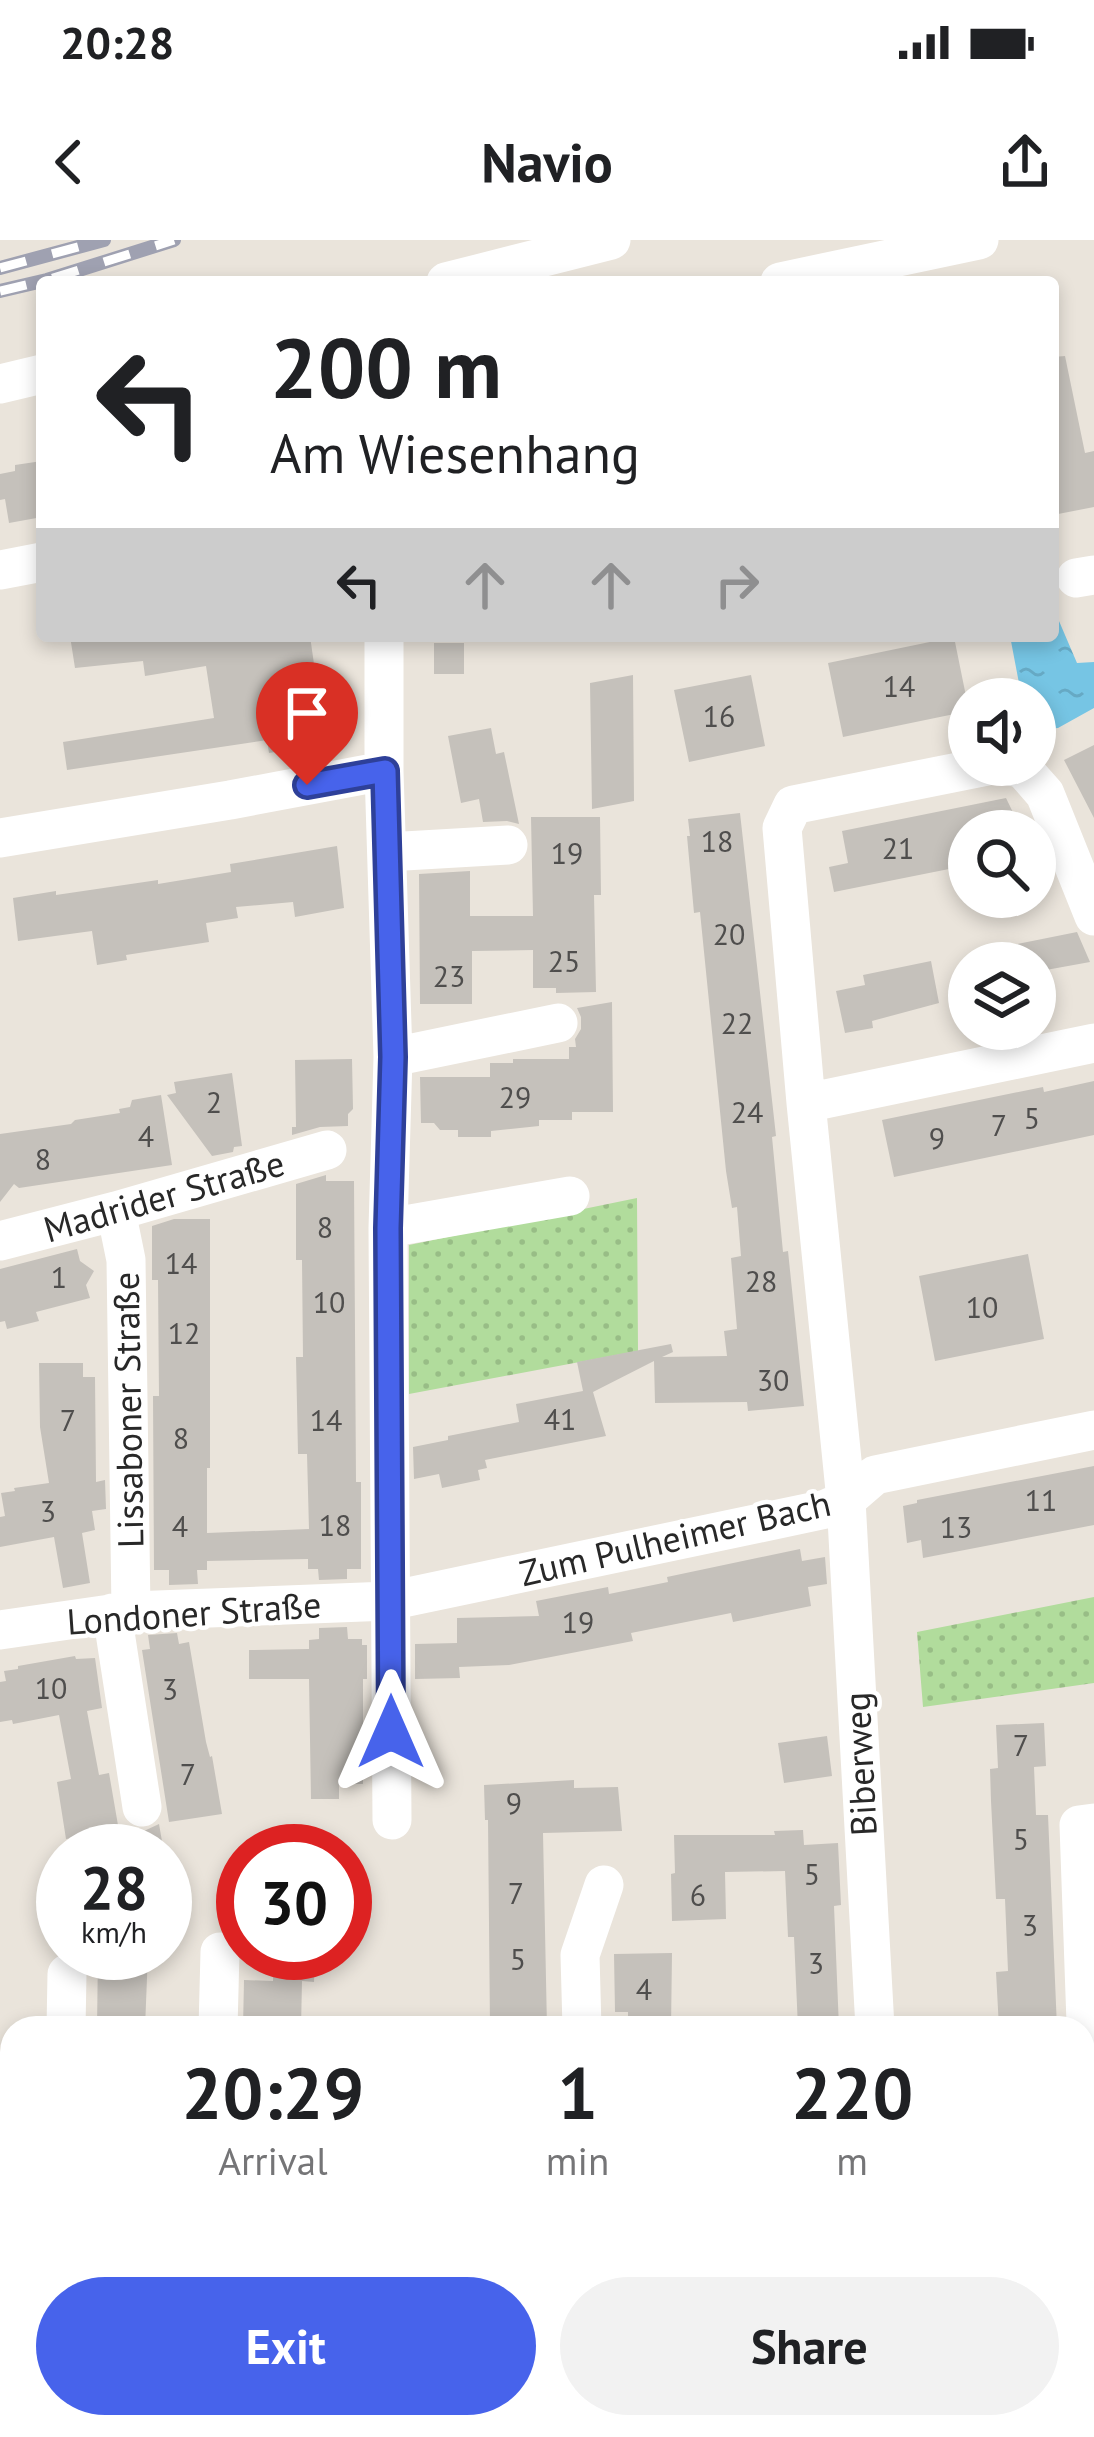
<!DOCTYPE html>
<meta charset="utf-8">
<style>
:root{--surface:#fff;--page:#f2f2f2;--text:#202124;--muted:#757577;--accent:#4763eb}
body{margin:0;font-family:"PT Sans",sans-serif;background:var(--page);color:var(--text);height:100vh;display:flex;flex-direction:column;font-size:45px;white-space:nowrap}
*{box-sizing:border-box;margin:0}
p{font-size:39px;color:var(--muted)}
.icon{flex:none;width:66px;height:66px;fill:none;stroke:currentColor;stroke-width:2;stroke-linecap:round;stroke-linejoin:round}
.map{position:relative;flex:1;overflow:hidden}
.drawer{position:absolute;left:0px;top:1776px;width:1095px;height:423px;display:flex;flex-direction:column;background:var(--surface);border-radius:36px 36px 0 0;box-shadow:0 6px 18px #0003}
.drawer>*{flex:none}
.top-card{position:absolute;left:36px;top:36px;width:1023px;height:366px;border-radius:12px;box-shadow:0 6px 18px #0003;background:#fff;color:var(--text);overflow:hidden}
.controls{position:absolute;left:948px;top:438px;display:grid;gap:24px}
.controls a{display:grid;place-items:center;width:108px;height:108px;border-radius:50%;background:var(--surface);box-shadow:0 6px 18px #0003;font-size:60px}
.speed{position:absolute;left:36px;top:1584px;display:flex;gap:24px;font-size:60px;font-weight:700;text-align:center}
.speed>*{display:grid;place-content:center;width:156px;height:156px;border-radius:50%;background:var(--surface);box-shadow:0 6px 18px #0003;line-height:1}
.speed small{font-size:30px;font-weight:400}
.speed .limit{border:18px solid #d22;background:#fff;color:#111}
.pin{position:absolute;display:grid;place-items:center;width:102px;height:102px;color:#fff;margin:-123px -51px;border-radius:50% 50% 50% 0;rotate:-45deg;box-shadow:0 0 12px #0007}
.pin .icon{rotate:45deg}
.me{position:absolute;width:132px;margin:-66px;rotate:0deg;stroke-linejoin:round;filter:drop-shadow(0 0 9px #0008)}
.turn{display:flex;align-items:center;gap:42px;height:252px;padding:0 36px;font-size:54px}
.turn .icon{width:156px;height:156px;stroke-width:2.5}
.turn b{display:block;font-size:84px;line-height:102px}
.lanes{display:flex;align-items:center;height:114px;padding:0 36px;background:#0003;justify-content:center;gap:60px;direction:ltr}
.lanes .off{opacity:.35}
.eta{display:flex;justify-content:space-evenly;align-items:center;height:204px;text-align:center}
.eta b{font-size:72px;font-weight:700;line-height:84px}
.primary-button{display:flex;gap:24px;margin-top:auto;padding:24px 36px}
.primary-button a{flex:1;height:138px;border-radius:72px;background:var(--accent);color:#fff;font-size:48px;font-weight:700;line-height:138px;text-align:center}
.primary-button a+a{background:var(--page);color:var(--text)}
.status{display:flex;justify-content:space-between;align-items:center;height:84px;padding:0 60px;background:var(--surface);direction:ltr}
.status svg{height:33px;fill:currentColor}
header{display:flex;justify-content:space-between;align-items:center;height:156px;padding:0 36px;background:var(--surface);font-size:54px;font-weight:700}
.map>svg:first-child{display:block}
</style>
<div class="status"><b>20:28</b><svg viewBox="0 0 49 12"><path d="M0 12V9h3v3zM5 12V6h3v6zM10 12V3h3v9zM15 12V0h3v12zM26 1h20v11H26zM47 4h2v5h-2z"/></svg></div>
<header><svg class="icon" aria-label="back" viewBox="0 0 24 24"><path d="M15 5l-7 7 7 7"/></svg>Navio<svg class="icon" aria-label="share" viewBox="0 0 24 24"><path d="M12 15V3M7 8l5-5 5 5M5 13v7h14v-7"/></svg></header>
<div class="map">
<svg width="1094" height="2197" viewBox="0 0 1094 2197">
<defs>
<pattern id="grass-dots" width="8" height="8" patternUnits="userSpaceOnUse" patternTransform="scale(3)"><rect width="8" height="8" fill="#b1dc9c"/><path d="M2 2h.1M6 6h.1" fill="none" stroke="#98bd86" stroke-width="1.8" stroke-linecap="round"/></pattern>
<pattern id="water-ripples" width="26" height="14" patternUnits="userSpaceOnUse" patternTransform="scale(3)"><rect width="26" height="14" fill="#76c5e4"/><path d="M2 4q2-2 4 0t4 0M15 11q2-2 4 0t4 0" fill="none" stroke="#66a9c4"/></pattern>
</defs>
<rect width="100%" height="100%" fill="#eae4db"/>
<path fill="url(#grass-dots)" d="M637,958L638,1111L409,1154V1005Z
M1094,1357V1443L923,1467L917,1392Z"/>
<path fill="url(#water-ripples)" d="M1053,367L1077,423L1094,422V468L1058,488L1036,490L1035,459H1022L1010,396H1053Z"/>
<path fill="#c5c1bb" d="M1065,116L1085,213L1094,211V267L1053,275V117Z
M42,221V277L9,283L5,259L0,260V234L15,231V225Z
M70,396H310L314,424L318,423L330,517L289,524L287,510L269,513L267,500L67,530L63,502L214,478L206,426L145,436L143,421L75,428Z
M954,397L969,471L843,497L828,423Z
M434,403H464V434H434Z
M633,435L634,561L592,569L590,443Z
M751,435L765,506L689,522L674,450Z
M491,488L496,514L504,512L519,584L507,581L483,582L479,559L461,563L448,496Z
M1094,505V578L1064,520Z
M1006,558L1022,591H969V625L834,652L829,627L848,623L842,591Z
M740,573L776,896L772,897L783,1012L788,1011L804,1166L748,1171L747,1162L655,1163L654,1121L593,1152L606,1196L485,1220L487,1228L478,1230L480,1240L442,1248L439,1234L414,1239L413,1207L448,1200V1196L519,1182L516,1164L583,1151L577,1122L671,1104L673,1112L662,1117L727,1116L724,1091L737,1089L731,1018L741,1016L737,967L732,968L726,931L700,672L694,673L687,596H690L688,579Z
M531,577H600L601,655H594L596,752L556,753V748H533V710L472,711V764H420L419,634L470,631V676H533Z
M337,606L344,668L295,677L293,662L236,667L238,678L206,683L209,702L126,715L127,720L97,725L92,691L18,701L13,658L56,651V655L158,640V644L231,632L230,624Z
M1077,692L1090,722L1035,732V723H983L982,711Z
M931,721L939,763L872,781L873,788L845,793L836,751L865,745L863,735Z
M612,762L613,872H572V880H539V886L491,891V897H458V890H440L434,883H421L420,837H490V823H513V819H569V807H576L575,799L581,789V777L577,768Z
M352,819L353,869L348,874V886L320,887L292,895V887H296L295,820Z
M232,833L242,906L234,907L233,912L212,916L167,855L176,853L174,842Z
M1094,841V895L894,937L882,880L1043,847L1044,852Z
M161,855L172,925L19,948L14,944L0,962V894L71,884L75,880L120,873L119,869L130,867L132,860Z
M326,935V941H354L356,1242H361V1329H347V1339L319,1340L318,1329H308V1319L207,1321V1330H197L198,1344L169,1345V1330H154L153,1156H159L158,1040H152V986L174,979H210V1228H207V1293L309,1289L307,1214H298L296,1117H303L302,1020H296V944Z
M77,1009L80,1021L94,1031L86,1045L90,1058L36,1072L39,1081L7,1089L5,1081L0,1082V1029Z
M1028,1014L1044,1099L935,1121L919,1036Z
M39,1123H83V1137H95L96,1242L105,1240L106,1269L92,1271L95,1290L82,1293L90,1343L63,1348L54,1297L0,1307V1277L5,1276L1,1253L15,1251L14,1248L49,1243L40,1187Z
M1094,1226V1285L923,1318L921,1300L907,1303L903,1266L917,1263V1260Z
M800,1309L802,1321L825,1317L827,1344L808,1347L811,1366L733,1382L731,1373L631,1393L633,1401L551,1417L509,1425L459,1427L460,1438L415,1439V1404L457,1403V1378L539,1376L536,1361L608,1347L609,1354L668,1342L667,1337Z
M347,1387L348,1399H362V1405H367V1439H363V1544H339V1559H311L309,1439H249V1410L309,1409V1400L319,1399V1388Z
M177,1393L179,1404L189,1402L206,1502L210,1517L212,1516L222,1574L169,1582L142,1410L150,1409L148,1395Z
M75,1416L76,1419L95,1418L102,1468L87,1471L99,1535L109,1533L119,1591L66,1599L57,1542L71,1539L59,1475L13,1484L12,1480L0,1482V1442L6,1441L4,1431L18,1429V1426Z
M1044,1483L1046,1526L1034,1527L1036,1575H1048L1057,1788H999L996,1732L1008,1731L1005,1659H996L991,1561L990,1529L998,1528L996,1485Z
M827,1496L832,1536L784,1543L778,1503Z
M574,1540V1548L618,1547L622,1591L543,1593L547,1788H490L488,1580H485L484,1545Z
M159,1584L163,1607L134,1611L130,1587L144,1591Z
M803,1590L804,1605L838,1603L841,1665L834,1666L839,1788H798L794,1697H788L785,1631L725,1632L726,1679L672,1681L671,1634L675,1633L674,1595H775L774,1591Z
M98,1713H148L145,1788H97Z
M274,1713H315L314,1742L302,1741L301,1788H243L244,1740L273,1741Z
M672,1713L671,1788H628V1772H615L614,1714Z"/>
<g fill="none" stroke-linecap="round" stroke-linejoin="round">
<path stroke="#fff" stroke-width="39" d="M446,42L611,0
M780,42L979,0
M0,144L42,134
M0,330L42,322
M1076,338L1094,335
M384,396V531L393,817L388,988L392,1580
M1006,525L1023,529L1045,554L1094,676
M0,598L230,560L384,531
M387,612L508,605
M393,817L558,783
M806,863L1094,803
M116,971L126,1020L131,1371
M388,988L570,956
M0,1001L116,971L327,910
M112,1373L142,1567
M0,1390L131,1371L389,1361L826,1269L846,1260L875,1235L1094,1190
M66,1788L67,1734
M218,1788L220,1712
M582,1788L580,1715L604,1645
M875,1788L846,1260L806,863L782,588L793,565L993,525
M1088,1839L1079,1585L1094,1583
M0,2019L12,2016
M1083,2170L1094,2168
M602,2187V2197
M900,2194L950,2187
M196,2197L197,2187"/>
<defs>
<path id="rail" d="M0,28L104,0
M0,51L47,40L174,0"/>
</defs>
<use href="#rail" stroke="#9fa1b1" stroke-width="14"/>
<use href="#rail" stroke="#fff" stroke-width="9" stroke-dasharray="27" stroke-linecap="butt"/>
</g>
<g fill="none" stroke-linecap="round" stroke-linejoin="round">
<defs>
<path id="route" d="M307,545L385,531L393,817L388,988L391,1492"/>
</defs>
<use href="#route" stroke="#2e4099" stroke-width="30"/>
<use href="#route" stroke="#4763eb" stroke-width="21"/>
</g>
<g text-anchor="middle" stroke-width="9" stroke-linejoin="round" paint-order="stroke">
<g font-size="30" fill="#4f4e4d">
<text x="899" y="457">14</text>
<text x="719" y="487">16</text>
<text x="717" y="612">18</text>
<text x="898" y="619">21</text>
<text x="567" y="624">19</text>
<text x="729" y="705">20</text>
<text x="564" y="732">25</text>
<text x="449" y="747">23</text>
<text x="737" y="794">22</text>
<text x="515" y="868">29</text>
<text x="214" y="873">2</text>
<text x="747" y="883">24</text>
<text x="1032" y="889">5</text>
<text x="999" y="896">7</text>
<text x="146" y="907">4</text>
<text x="937" y="909">9</text>
<text x="43" y="930">8</text>
<text x="325" y="998">8</text>
<text x="181" y="1034">14</text>
<text x="59" y="1048">1</text>
<text x="761" y="1052">28</text>
<text x="329" y="1073">10</text>
<text x="982" y="1078">10</text>
<text x="184" y="1104">12</text>
<text x="773" y="1151">30</text>
<text x="560" y="1190">41</text>
<text x="68" y="1191">7</text>
<text x="326" y="1191">14</text>
<text x="181" y="1209">8</text>
<text x="1041" y="1271">11</text>
<text x="48" y="1282">3</text>
<text x="335" y="1296">18</text>
<text x="180" y="1297">4</text>
<text x="956" y="1298">13</text>
<text x="578" y="1393">19</text>
<text x="51" y="1459">10</text>
<text x="170" y="1460">3</text>
<text x="1021" y="1516">7</text>
<text x="188" y="1545">7</text>
<text x="514" y="1574">9</text>
<text x="1021" y="1610">5</text>
<text x="812" y="1645">5</text>
<text x="516" y="1664">7</text>
<text x="698" y="1666">6</text>
<text x="1030" y="1696">3</text>
<text x="518" y="1730">5</text>
<text x="816" y="1734">3</text>
<text x="644" y="1760">4</text>
</g>
<g font-size="36" fill="#282828" stroke="#fff">
<text transform="translate(164 956) rotate(-16)" y="13">Madrider Straße</text>
<text transform="translate(128 1170) rotate(-91)" y="13">Lissaboner Straße</text>
<text transform="translate(675 1298) rotate(-13)" y="13">Zum Pulheimer Bach</text>
<text transform="translate(194 1373) rotate(-4)" y="13">Londoner Straße</text>
<text transform="translate(860 1524) rotate(-93)" y="13">Biberweg</text>
</g>
</g>
</svg>
<div class="controls">
<a><svg class="icon" aria-label="sound" viewBox="0 0 24 24"><path d="M4 9h4l5-4v14l-5-4H4zM17 9q2 3 0 6"/></svg></a>
<a><svg class="icon" aria-label="search" viewBox="0 0 24 24"><circle cx="10" cy="10" r="6"/><path d="M15 15l6 6"/></svg></a>
<a><svg class="icon" aria-label="layers" viewBox="0 0 24 24"><path d="M12 4l9 5-9 5-9-5zM3 14l9 5 9-5"/></svg></a>
</div>
<div class="speed"><div>28<small>km/h</small></div><div class="limit">30</div></div>
<div class="pin" style="left:307px;top:545px;background:#d93025"><svg class="icon" aria-label="arrive" viewBox="0 0 24 24"><path d="M6 21V4h12l-3 4 3 4H6"/></svg></div>
<svg class="me" style="left:391px;top:1492px" viewBox="-20 -20 40 40"><path d="M0-17L14 15 0 8-14 15z" fill="#4763eb" stroke="#fff" stroke-width="4"/></svg>
<div class="top-card">
<div class="turn"><svg class="icon" aria-label="left" viewBox="0 0 24 24"><path d="M17 20v-9H6M10 6l-5 5 5 5"/></svg><div><b>200 m</b>Am Wiesenhang</div></div>
<div class="lanes"><svg class="icon" aria-label="left" viewBox="0 0 24 24"><path d="M17 20v-9H6M10 6l-5 5 5 5"/></svg><svg class="icon off" aria-label="ahead" viewBox="0 0 24 24"><path d="M12 20V5M6 11l6-6 6 6"/></svg><svg class="icon off" aria-label="ahead" viewBox="0 0 24 24"><path d="M12 20V5M6 11l6-6 6 6"/></svg><svg class="icon off" aria-label="right" viewBox="0 0 24 24"><path d="M7 20v-9h11M14 6l5 5-5 5"/></svg></div>
</div>
<section class="drawer">
<div class="eta">
<div><b>20:29</b><p>Arrival</p></div>
<div><b>1</b><p>min</p></div>
<div><b>220</b><p>m</p></div>
</div>
<div class="primary-button"><a>Exit</a><a>Share</a></div>
</section>
</div>
